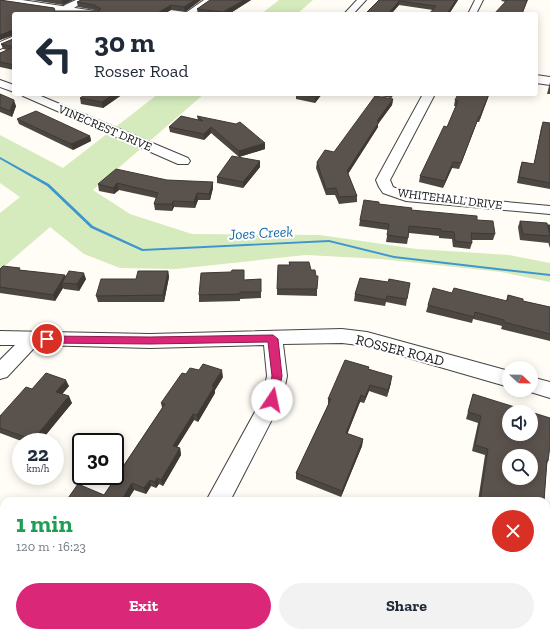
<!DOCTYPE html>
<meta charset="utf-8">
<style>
:root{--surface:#fff;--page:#f2f2f3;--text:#1f2937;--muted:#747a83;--accent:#db2777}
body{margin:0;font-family:"Zilla Slab",serif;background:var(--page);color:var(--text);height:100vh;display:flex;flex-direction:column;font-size:15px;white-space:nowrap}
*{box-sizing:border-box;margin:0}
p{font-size:13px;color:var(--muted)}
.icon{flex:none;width:22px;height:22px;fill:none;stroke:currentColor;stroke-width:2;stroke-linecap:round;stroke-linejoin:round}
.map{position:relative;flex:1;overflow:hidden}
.drawer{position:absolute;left:0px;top:497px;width:550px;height:140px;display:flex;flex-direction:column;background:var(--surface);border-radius:12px 12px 0 0;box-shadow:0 2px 10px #0003}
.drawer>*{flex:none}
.guide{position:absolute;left:12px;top:12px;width:526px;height:84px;border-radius:4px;box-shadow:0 2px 10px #0003;background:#fff;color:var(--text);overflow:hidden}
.needle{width:26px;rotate:112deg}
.fabs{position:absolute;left:502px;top:361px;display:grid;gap:8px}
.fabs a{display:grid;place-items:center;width:36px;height:36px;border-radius:50%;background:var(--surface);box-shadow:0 2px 10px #0003;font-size:20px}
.speed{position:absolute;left:12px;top:433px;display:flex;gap:8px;font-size:20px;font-weight:700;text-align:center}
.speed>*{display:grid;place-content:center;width:52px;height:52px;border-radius:50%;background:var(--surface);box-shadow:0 2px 10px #0003;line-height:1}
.speed small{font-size:10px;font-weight:400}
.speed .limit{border:2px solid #111;border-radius:6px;background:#fff;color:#111}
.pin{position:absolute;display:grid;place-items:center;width:34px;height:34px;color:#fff;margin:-17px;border:2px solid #fff;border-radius:50%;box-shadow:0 1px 4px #0007}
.me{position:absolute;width:44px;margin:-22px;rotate:11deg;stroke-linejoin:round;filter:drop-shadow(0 0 3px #0008)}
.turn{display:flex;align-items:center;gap:14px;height:84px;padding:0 16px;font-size:18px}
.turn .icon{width:52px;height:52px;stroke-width:2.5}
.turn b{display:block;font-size:28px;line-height:34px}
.round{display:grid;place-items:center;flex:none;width:42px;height:42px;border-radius:21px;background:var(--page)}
.summary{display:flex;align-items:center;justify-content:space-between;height:68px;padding:0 16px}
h1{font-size:24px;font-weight:700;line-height:30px;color:#1e9e55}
.button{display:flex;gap:8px;margin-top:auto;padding:8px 16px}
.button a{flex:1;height:46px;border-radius:24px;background:var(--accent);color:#fff;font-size:16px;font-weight:700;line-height:46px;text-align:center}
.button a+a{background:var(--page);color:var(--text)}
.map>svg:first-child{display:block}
</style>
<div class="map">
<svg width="550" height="637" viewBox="0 0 550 637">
<rect width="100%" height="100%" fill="#fffdf5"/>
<path fill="#d5ebbd" d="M279,0H313L297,14H261Z
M158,94H204L93,190L130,214L192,234L320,235L417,249L509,255L550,263V282L501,272L381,259L306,255L176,269L120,268L84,254L50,227L0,270V213L20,197L0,183V135L63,168Z"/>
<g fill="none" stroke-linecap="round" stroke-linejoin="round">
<path fill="#3f96cf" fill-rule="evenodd" d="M0,157L49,184L93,226L143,249L329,240L394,256L550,274V276L394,258L329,242L142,251L91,228L47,186L0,159Z"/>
<defs>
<path id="minor" d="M76,0H86L65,14H56L65,5Z
M204,0H214L194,14H184Z
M357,0H366L353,14H344Z
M475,0H483L476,14H468Z
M14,36V43L0,49V42Z
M0,80L14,85V92L0,87Z
M21,94H36L188,158L190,161L188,164H178L23,96Z
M423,94H435L390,180L393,187L407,193L550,206V214L406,201L383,193L379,187L376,180Z
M342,329L367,332L509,371V387L367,346L342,343L283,344L287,376L282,400L230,501H206L262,399L267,376L264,345L150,348L37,345L7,377L0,379V360L15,345H0V331L150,334Z
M531,377L550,382V398L524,390H531Z
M134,633H162L160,637H132Z"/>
<path id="tertiary" d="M0,0H22L95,11L100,14H74L2,3L0,2Z
M536,75L550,77V85L536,83Z"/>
</defs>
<use href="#minor" stroke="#444" stroke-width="2"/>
<use href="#tertiary" stroke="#444" stroke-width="2"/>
<use href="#minor" fill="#fff" fill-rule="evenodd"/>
<use href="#tertiary" fill="#fff" fill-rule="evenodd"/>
</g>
<path fill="#4d4742" d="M0,0L54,8L55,11H97L95,10L78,7L77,2L81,0H201L185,12L171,10L164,14H14V70L0,67V53L7,50L3,49L1,44L13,39V35L0,40Z
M32,0H73L63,5Z
M210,0H251L229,14H202L198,13L197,9Z
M379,0H458L449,14H429L433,10L399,5L391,14H365Z
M502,0H528L522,14L506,2L501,1Z
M550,82V94H547Z
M0,94L16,106L12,117L0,112Z
M123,94L103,108L81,104L80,98Z
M296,94H322L315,103L296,99Z
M368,94H394L391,98Z
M489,94L479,122H477L459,169L452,168L443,188L419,182L420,176L447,127L456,106H454L455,100Z
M393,99L392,105L378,124V127L348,174L357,196V202L339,204L335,195H326L316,168L317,162L334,152Z
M197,116L265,149L239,157L211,133L204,140L170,132L169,127L198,120Z
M17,119L90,136L91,141L73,150L19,124Z
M543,122L550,123V189L517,183L520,168L522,162L534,164L541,128Z
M260,161V167L243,188L217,183V177Z
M167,180L213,188L210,200H198L195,208L174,207L172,211L155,210L154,204L156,198L119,190L114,194L99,191L98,184Z
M379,204L411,210L477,220L495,234L493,240H472V243L470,249L453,247L452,239L439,238V236L409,233L407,244L386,242L388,230L359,226L360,220Z
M520,221L548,226V225H550V248L548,242V243L520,240L518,227Z
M289,262L311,270L317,289V296L277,295V289L289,265Z
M0,269L21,270L86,279L79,291L64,289L63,288L55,301L0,293Z
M168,271L169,277L164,302H98L96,296L136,279Z
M360,278L407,299L406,306L386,302L385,306L354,301L355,294Z
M261,279V298L240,299V301L199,302V295L244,280Z
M452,293L506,301L508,295L523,301L550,307V341L501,329L502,326L473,319L472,323L426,312L428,305Z
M369,367L368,369L391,383L387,397L369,391L364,403L360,402L347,434L363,439L362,446L341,497L296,479V473L328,405V399Z
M199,370L223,377L215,390V393L198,422L194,420L177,447L180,448L181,455L163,486L159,484L156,488L151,486L146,494L134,490L127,501H66L104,495L162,408L161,403L186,374Z
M69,386L62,394L72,403L40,442H24L0,433V416L32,389Z
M473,394L548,461L547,464L544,501H478L485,455L472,451L478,423L466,419L471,401Z
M461,633H531V637H460Z"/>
<path fill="#3f3936" d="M62,0H73L63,5Z
M195,0H201L185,12L184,7Z
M244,0H251L229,14H224L223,12Z
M456,0H458L449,14H447Z
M399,1V5L391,14H388Z
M171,5V10L164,14H156Z
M13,30L14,35L0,40V35Z
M114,94H123L103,108L102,102Z
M318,94H322L315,103V97Z
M391,94H394L391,98Z
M489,94L488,98L479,122L480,116Z
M393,99L392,105L378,124V127L346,177L347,171L377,121Z
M14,100L16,106L12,117L10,111Z
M479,116L477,122L459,169L461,163Z
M211,127V133L204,140V134Z
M90,136L91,141L73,150L71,144Z
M265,143V149L239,157V151Z
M260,161V167L243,188V182Z
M453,162L452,168L443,188L445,181Z
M213,182V188L210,200L209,194Z
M117,183L119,190L114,194L113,188Z
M197,193L198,200L195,208L194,202Z
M173,201L174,207L172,211V204Z
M168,271L169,277L164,302L163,295Z
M84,273L86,279L79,291L77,284Z
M65,275L68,282L62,283L63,288L55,301L53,295Z
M222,370L223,377L215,390V393L198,422L197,415L212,386Z
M392,376L391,383L387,397L388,390Z
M66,380L69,386L59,398L56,392Z
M370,385L369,391L364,403L365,397Z
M361,395L360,402L345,440L346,433Z
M69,396L72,403L40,442H34L33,440Z
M193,414L194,420L174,452L173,446Z
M363,439L362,446L341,497L342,491Z
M180,448L181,455L163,486L161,480Z
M157,478L159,484L156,488L155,482Z
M150,480L151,486L146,494L144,488Z
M132,483L134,490L127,501H121Z
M289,633H290L289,637H287Z"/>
<path fill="#5a524d" stroke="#3f3936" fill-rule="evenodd" d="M0,0L54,8L55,11H99L101,9L94,5L77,2L81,0H195L184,7L171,5L156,14H14V65L0,62V53L14,47L1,44L13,39V30L0,35Z
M210,0H244L223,12L197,9Z
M379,0H456L447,14H429L436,6L399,1L388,14H365Z
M507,0H527L522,14H494Z
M0,94L14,100L10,111L0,107Z
M86,94H114L102,102L80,98Z
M299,94H318L315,97Z
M458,94H489L480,116H479L461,163L453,162L445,181L420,176L444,126L447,127L458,101L455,100Z
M375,96L393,99L377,121L379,122L347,171L357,196L339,197L336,188L326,189L317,162L325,150L334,152Z
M36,111L90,136L71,144L17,119Z
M181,116L203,121L197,116L236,124L240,122L265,143L239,151L211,127L204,134L169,127Z
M543,122L550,123V183L519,177L522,162L534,164Z
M232,156L260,161L243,182L217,177Z
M116,169L167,180L213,182L209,194L197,193L194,202L173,201L172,204H154L158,193L117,183L113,188L98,184Z
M364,200L379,202V204L412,208L411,210L477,216V220L493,221L495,234L471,233L472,243L455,241L454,232L441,231V229L409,226L408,238L387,235L389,224L360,220Z
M520,221L547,223L550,236L523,234Z
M548,225H550V232Z
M289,262H309L311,270H315L316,276H318L317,289H277L278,265H290Z
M3,266L20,268L19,270L65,275L53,295L0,287V269Z
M232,270H244V280L261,279V292H240V294L199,295L201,273L231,272Z
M69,271L84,273L77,284L62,283Z
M138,271H168L163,295L96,296L101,279H136Z
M360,278L388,282L389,279L410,283L407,299L387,296L386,300L355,294Z
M433,288L452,293L454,288L507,301L508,295L523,299V301L550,307V334L504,322V320L475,312L474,317L428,305Z
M345,360L369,367L368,369L392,376L388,390L370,385L365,397L361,395L346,433L363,439L342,491L296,473L331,399H328Z
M203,364L222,370L212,386L214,387L197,415L193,414L173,446L180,448L161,480L157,478L155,482L150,480L144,488L132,483L121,501H66L78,484L104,495L165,404L161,403L182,373L186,374L190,368L199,370Z
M46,373L66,380L56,392L69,396L33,440L0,428V416L26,387L32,389Z
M473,394L550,418V446L548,461L547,460L544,501H480L488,449L475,445L481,416L468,412ZM509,412H531V434H509ZM509,456H531V478H509Z
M4,621V633H60L63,634L61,637H0V627Z
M228,633H289L287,637H226Z
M463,633H531V637H465L463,636Z"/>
<path fill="#db2777" stroke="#8e194d" d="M273,335L278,339L282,376L277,400L276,403L272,404L269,403L267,400L272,376L268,342L150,344L47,343L42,339L47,336L150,337Z"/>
<g text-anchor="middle" stroke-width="4" stroke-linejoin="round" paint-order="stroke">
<g font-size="12" fill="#111" stroke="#fff">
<text transform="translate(105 128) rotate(23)" y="4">VINECREST DRIVE</text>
<text transform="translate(450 199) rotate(7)" y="4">WHITEHALL DRIVE</text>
</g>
<g font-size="14" fill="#111" stroke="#fff">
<text transform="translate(400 350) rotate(14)" y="5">ROSSER ROAD</text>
</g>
<g font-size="15" font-style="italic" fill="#1768a6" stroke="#fff">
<text transform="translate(261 233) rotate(-3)" y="5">Joes Creek</text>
</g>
</g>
</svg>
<div class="fabs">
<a><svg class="needle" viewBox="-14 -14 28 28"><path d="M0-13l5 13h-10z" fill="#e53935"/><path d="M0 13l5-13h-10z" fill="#747a83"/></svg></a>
<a><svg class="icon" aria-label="sound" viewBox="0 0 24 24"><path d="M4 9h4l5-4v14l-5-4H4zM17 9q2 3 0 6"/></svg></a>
<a><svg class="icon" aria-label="search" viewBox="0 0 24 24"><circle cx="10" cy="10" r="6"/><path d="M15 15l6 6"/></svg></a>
</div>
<div class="speed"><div>22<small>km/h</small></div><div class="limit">30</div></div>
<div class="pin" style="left:47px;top:339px;background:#d93025"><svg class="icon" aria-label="arrive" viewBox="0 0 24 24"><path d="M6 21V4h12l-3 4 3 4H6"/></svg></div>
<svg class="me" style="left:272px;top:400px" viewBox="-20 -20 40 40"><circle r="19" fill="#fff"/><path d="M0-13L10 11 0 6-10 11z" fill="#db2777"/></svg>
<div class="guide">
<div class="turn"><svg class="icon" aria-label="left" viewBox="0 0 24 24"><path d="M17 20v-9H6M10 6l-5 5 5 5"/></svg><div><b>30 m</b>Rosser Road</div></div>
</div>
<section class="drawer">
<div class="summary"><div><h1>1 min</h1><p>120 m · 16:23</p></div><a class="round" style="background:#d93025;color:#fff"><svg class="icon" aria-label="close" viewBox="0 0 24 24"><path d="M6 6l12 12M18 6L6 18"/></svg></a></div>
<div class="button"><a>Exit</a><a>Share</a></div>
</section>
</div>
